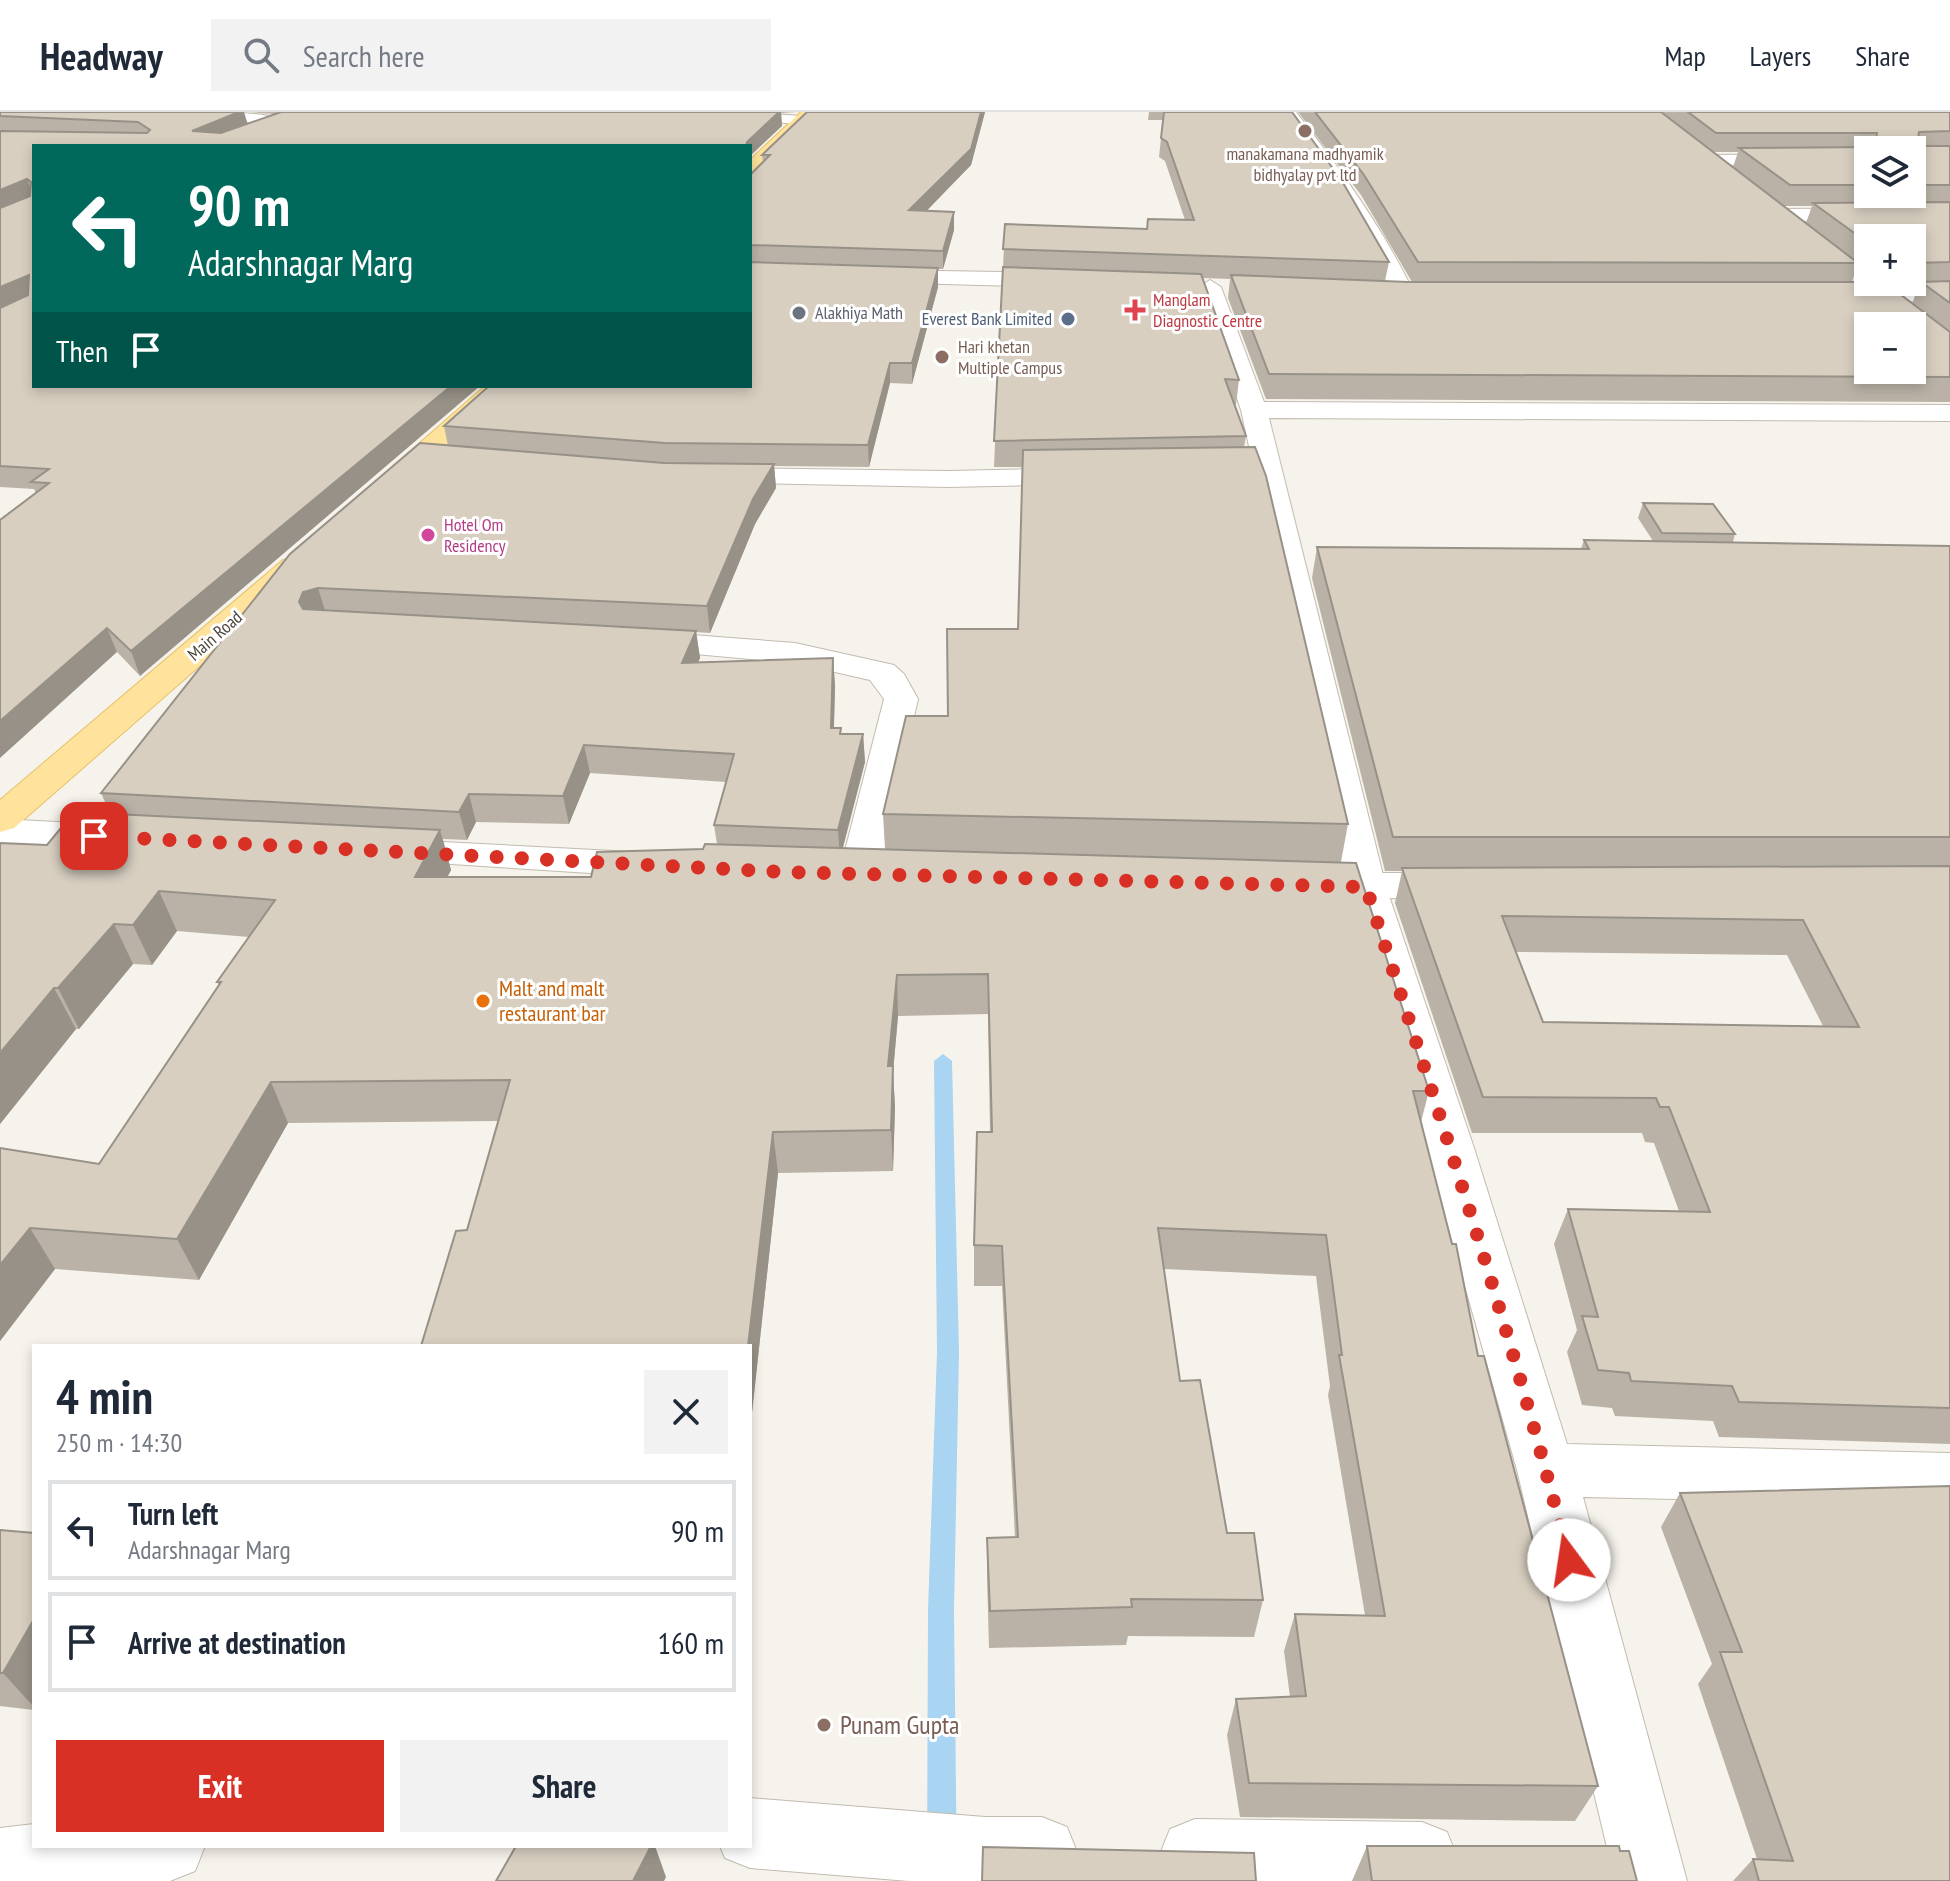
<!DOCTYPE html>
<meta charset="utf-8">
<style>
:root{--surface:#fff;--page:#f2f2f3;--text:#1f2937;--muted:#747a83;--line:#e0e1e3;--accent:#d93025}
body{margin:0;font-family:"PT Sans Narrow",sans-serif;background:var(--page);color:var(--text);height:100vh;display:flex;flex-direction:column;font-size:30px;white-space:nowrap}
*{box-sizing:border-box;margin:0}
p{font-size:26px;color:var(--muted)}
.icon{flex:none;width:44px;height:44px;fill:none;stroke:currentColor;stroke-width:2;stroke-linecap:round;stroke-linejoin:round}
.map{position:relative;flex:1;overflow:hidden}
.sheet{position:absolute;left:32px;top:1232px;width:720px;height:504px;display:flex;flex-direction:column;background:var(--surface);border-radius:0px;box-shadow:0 4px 12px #0003}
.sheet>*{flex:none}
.top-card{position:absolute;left:32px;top:32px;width:720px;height:244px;border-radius:0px;box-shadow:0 4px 12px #0003;background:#00695c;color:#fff;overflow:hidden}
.controls{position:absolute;left:1854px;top:24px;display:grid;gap:16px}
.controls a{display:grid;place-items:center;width:72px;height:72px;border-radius:0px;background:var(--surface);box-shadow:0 4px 12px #0003;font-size:40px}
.pin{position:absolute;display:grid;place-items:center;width:68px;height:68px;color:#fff;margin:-34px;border-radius:16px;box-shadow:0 4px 12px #0006}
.me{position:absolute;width:88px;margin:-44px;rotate:346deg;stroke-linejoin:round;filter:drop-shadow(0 0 6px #0008)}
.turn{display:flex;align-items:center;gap:28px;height:168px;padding:0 24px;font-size:36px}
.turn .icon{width:104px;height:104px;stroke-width:2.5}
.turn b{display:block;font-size:56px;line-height:68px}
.then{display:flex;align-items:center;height:76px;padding:0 24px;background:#0003;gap:16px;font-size:30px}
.round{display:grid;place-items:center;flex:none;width:84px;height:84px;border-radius:0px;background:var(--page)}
.summary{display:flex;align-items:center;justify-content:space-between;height:136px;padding:0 24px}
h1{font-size:48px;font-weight:600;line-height:60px}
.primary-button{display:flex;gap:16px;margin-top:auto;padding:16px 24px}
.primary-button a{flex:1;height:92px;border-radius:0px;background:var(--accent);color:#fff;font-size:32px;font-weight:600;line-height:92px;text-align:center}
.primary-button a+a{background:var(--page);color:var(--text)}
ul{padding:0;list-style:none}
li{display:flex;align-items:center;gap:24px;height:100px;margin:0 16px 12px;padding:0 8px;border:4px solid var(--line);border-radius:0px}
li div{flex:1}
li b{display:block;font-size:30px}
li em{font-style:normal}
header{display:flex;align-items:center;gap:48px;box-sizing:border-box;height:112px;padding:0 40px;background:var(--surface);border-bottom:2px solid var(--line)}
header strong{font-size:38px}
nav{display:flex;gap:44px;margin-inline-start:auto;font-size:28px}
.search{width:560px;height:72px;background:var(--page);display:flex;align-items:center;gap:20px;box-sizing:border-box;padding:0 28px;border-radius:0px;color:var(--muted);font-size:30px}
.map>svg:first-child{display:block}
</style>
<header>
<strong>Headway</strong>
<div class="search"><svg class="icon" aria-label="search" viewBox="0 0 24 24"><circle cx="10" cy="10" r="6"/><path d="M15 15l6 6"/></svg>Search here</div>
<nav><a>Map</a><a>Layers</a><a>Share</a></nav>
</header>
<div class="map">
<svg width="1950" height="1769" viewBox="0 0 1950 1769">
<rect width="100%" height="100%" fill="#f6f3ec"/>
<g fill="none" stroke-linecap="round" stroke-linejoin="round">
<path fill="#a9d4f2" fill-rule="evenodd" d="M943,942L952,949L959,1240L954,1499L957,1769H927L928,1499L937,1240L934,949Z"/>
<defs>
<path id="minor" d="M193,0C215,0 272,0 287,9L279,14L201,5Z
M662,0C687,0 799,0 812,7L804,12L670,5Z
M1279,0H1296C1341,58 1383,116 1415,183L1412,188H1396L1356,111Z
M1868,42V52L1707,53L1698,48L1707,43Z
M1950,96V108L1779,109L1769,103L1779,97Z
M877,158L1060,161L1071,168L1060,175L869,170L866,165Z
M1210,168L1221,175L1264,290L1950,293V309L1269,306L1386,775L1474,1036L1567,1332L1950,1341V1393L1583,1385L1687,1769H1615L1517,1358L1426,1036L1346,775L1241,298L1199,175Z
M1950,175V189L1840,190L1829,183L1840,176Z
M717,356L948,359L1084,356L1094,358L1098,364L1094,370L1084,372L948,375L707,370L703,364L707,358Z
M640,519L795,531L894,553L904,562L918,587L879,762L873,771L859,774L845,771L839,762L884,587L870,568L795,551L628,536L624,529L628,522Z
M750,1686L985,1705H1042L1067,1715L1077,1740L1067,1765L1057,1769H909L750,1756L725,1746L720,1734H750Z
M1195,1707L1422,1710L1447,1720L1457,1745L1447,1769H1175L1170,1767L1160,1742L1170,1717Z
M34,1712V1734H205L195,1759L170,1769H0V1716Z"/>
<path id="tertiary" d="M0,707L113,713L127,717L133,725L127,733L113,737L0,731Z
M386,727L653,741L667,744L673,753L667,762L653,765L372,747L366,739L372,731Z
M1305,761H1456L1470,765L1476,774L1470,783L1456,787L1305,785L1291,782L1285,773L1291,764Z"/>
<path id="primary" d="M801,0H819L756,62L750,64V48Z
M485,274H513L401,377H381L377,371L381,365Z
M294,446L305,448L309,455L305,462L14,716L0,720V688L283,448Z"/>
</defs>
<use href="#minor" stroke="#c2bbae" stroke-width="2"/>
<use href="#tertiary" stroke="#c2bbae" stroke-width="2"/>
<use href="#primary" stroke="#e6c16a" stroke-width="2"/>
<use href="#minor" fill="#fff" fill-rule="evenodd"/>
<use href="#tertiary" fill="#fff" fill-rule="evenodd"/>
<use href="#primary" fill="#ffe39c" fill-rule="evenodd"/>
</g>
<path fill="#bab2a6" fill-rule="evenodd" d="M0,0L248,12L274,2L248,0H797L781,1L782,14L750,34H34L140,564L117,540L34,377L0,375Z
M807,0H985L971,53L926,99L954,100V118L943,157H938V175L912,272L890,271L869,355L774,354L776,376L755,412L710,521L696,520L700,546L698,550L833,546L835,574L834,616L842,622H863L865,650L843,736L885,737L883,702L948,604L1018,517L1022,355H994L1005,112L1147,117L1185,108L1165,49L1159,45L1163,8H1148L1149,0H1292L1389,150L1385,169L1412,170L1361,83L1298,0H1950V290L1266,287L1228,186L1230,167L1202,166L1239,268L1236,293H1234L1246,324L1244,335L1348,712L1341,750L1429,979L1421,1010L1478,1244L1598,1674L1575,1709L1240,1705L1227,1623L1236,1587L1290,1585L1284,1539L1295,1502L1365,1503L1328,1283L1330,1274L1316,1164L1164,1157L1180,1269L1227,1421L1263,1488L1254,1525L1128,1524L1126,1533L989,1536L987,1464V1426L1015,1425L1002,1174H974V1133L990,1020L988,902L898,904L893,960L895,995L893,1059L778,1061L750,1319V1234L467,1118L498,1009L288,1011L199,1168L55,1157L0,1229V1036L99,1052L219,874L217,870L249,825L177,819L152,853L133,852L79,917H76L0,1012V731L47,733L110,701L101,681L448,334L444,314L750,274V63L763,50L762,43ZM1868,38H1912V82H1868ZM1713,40H1738L1733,55ZM1784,94H1812L1806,111ZM1868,126H1912V170H1852L1858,152L1868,159ZM1919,173L1912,192L1889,174ZM590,661L726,670L714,713L717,732L703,737L591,765H447L451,758L443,727L467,728L476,710L569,712Z
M1643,391L1735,422L1733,430L1950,434V1332L1719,1325L1713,1309L1615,1304L1612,1296L1582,1293L1567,1240L1577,1218L1554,1132L1568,1097L1679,1099L1654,1031L1645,1030L1642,1021H1472L1395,791L1402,759H1385L1312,466L1317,435L1581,437L1584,428L1653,429L1638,406ZM1516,840L1787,843L1823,914L1543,910Z
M1680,1381L1950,1769H1733L1753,1747H1757L1698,1572L1712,1552L1661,1415Z
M0,1418L34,1421V1598L0,1594Z
M1367,1734L1620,1739L1637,1769H1352Z"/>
<path fill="#979187" d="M239,0H244L248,13L198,34L192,19Z
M779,0H781L782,14L750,44V34H746L747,30Z
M981,0H985L971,53L910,116L909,98Z
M27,67L33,84L0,97V78Z
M954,100V118L943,157V139Z
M938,156V175L912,272V251Z
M29,163L34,183L0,198V175Z
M890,251V271L869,355L868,333Z
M451,274H480L140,564L131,539Z
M774,352L776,376L755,412L710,521L707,494L753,387Z
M318,476L326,502L307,516L299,490L303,480Z
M107,516L117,540L0,646V609Z
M696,519L700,546L686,578L682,551Z
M833,546L835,574L833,644L831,616Z
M863,622L865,650L840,746L838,718Z
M584,633L590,661L569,712L563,684Z
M469,682L476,710L467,728L459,700Z
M440,718L451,758L427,805L415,765Z
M159,779L177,819L152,853L133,813Z
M114,812L133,852L79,917L58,876Z
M897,863L898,904L893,960L895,995L893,1059L888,954Z
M54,876L76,917L0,1012V941Z
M271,970L288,1011L199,1168L177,1127Z
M773,1020L778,1061L750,1319V1234H748Z
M30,1116L55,1157L0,1229V1153Z
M34,1507V1595L3,1561Z
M651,1734H655L666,1765L664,1769H633Z"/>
<path fill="#d8cfc1" stroke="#979187" stroke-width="2" fill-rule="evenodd" d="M0,0H239L192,19L221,21L281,0H779L747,30L746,34H34V274H451L131,539L107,516L0,609V408L49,371L31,370L49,357L0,354V196L28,183L29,163L0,175V96L30,84L31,70L27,67L0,78V19L147,21L150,18L138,10L0,4Z
M807,0H981L971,37L909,98L954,100L943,139L750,133V63L770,43H762Z
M1164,0H1292L1342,69L1389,150L1003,137L1005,112L1147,117L1148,107L1194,108L1167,30L1161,26Z
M1315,0H1661L1858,151L1418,150L1364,63Z
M1688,0H1950V19L1919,20L1917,34H1950V73H1912V38H1868V73H1790L1739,36L1875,35L1877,21H1716Z
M1950,90V150L1912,151V126H1868V131L1813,91Z
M750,150L938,156L912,251H890L868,333L665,331L444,314L489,274H750Z
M1003,155L1201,162L1239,268L1225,267L1246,324L994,329Z
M1231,163L1408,170H1884L1950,220V265L1269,262ZM1868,214H1912V258H1868Z
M1950,169V191L1921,170Z
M420,331L664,351L774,352L753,387L707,494L318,476L303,480L299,490L303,497L696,519L682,551L833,546L831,616H841L840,622H863L838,718L714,713L734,642L584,633L563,684L469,682L459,700L101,681L290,442Z
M1255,335L1266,364L1348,712L883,702L906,604H948L947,517H1018L1023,338Z
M1643,391L1713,392L1735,422L1662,421Z
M1584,428L1950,434V725H1393L1317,435L1589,437Z
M74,700L440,718L415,765H591L597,740L703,737L705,732L1356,751L1429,979H1413L1452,1132H1456L1478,1244H1484L1598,1674L1249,1671L1236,1587L1306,1584L1295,1502L1385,1504L1339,1243H1342L1326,1123L1158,1116L1180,1269L1200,1268L1227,1421H1254L1263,1488L1131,1487L1132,1495L990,1499L987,1426L1018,1425L1002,1134L974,1133L977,1020H992L988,862L897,863L888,954H893L891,1018L773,1020L748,1234H421L456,1119L467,1118L510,968L271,970L177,1127L30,1116L0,1153V1036L99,1052L221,870H217L275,788L159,779L133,813L114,812L58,876H54L0,941V731L47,733Z
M1950,754V1296L1739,1290L1732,1274L1631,1269L1629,1261L1598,1258L1582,1204L1598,1205L1568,1097L1710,1100L1669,995H1660L1656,986L1483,985L1402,756ZM1502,804L1803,808L1859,915L1543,910Z
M1950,1374V1769H1759L1753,1747L1793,1749L1720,1540H1742L1680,1381Z
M0,1418L34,1421V1507L3,1561H0Z
M516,1734H651L633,1769H496Z
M1367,1734H1619L1620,1739H1629L1637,1769H1372Z
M983,1735L1254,1741L1256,1769H982Z"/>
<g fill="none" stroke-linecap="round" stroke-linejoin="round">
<path stroke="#d93025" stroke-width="14" stroke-dasharray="0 25.2" d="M94,724L784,760L1366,775C1438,998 1512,1221 1569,1448"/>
</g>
<g fill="#8d6e63" stroke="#fff" stroke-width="3">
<circle cx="1305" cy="19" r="8"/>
<circle cx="942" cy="245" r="8"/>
<circle cx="824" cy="1613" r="8"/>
</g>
<path fill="#e0444e" stroke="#fff" stroke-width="3" d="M1131 186h8v8h8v8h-8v8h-8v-8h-8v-8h8z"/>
<circle fill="#6b7280" stroke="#fff" stroke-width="3" cx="799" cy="201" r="8"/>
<circle fill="#5c6f8a" stroke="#fff" stroke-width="3" cx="1068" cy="207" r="8"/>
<circle fill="#d1479c" stroke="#fff" stroke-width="3" cx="428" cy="423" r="8"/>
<circle fill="#e8710a" stroke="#fff" stroke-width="3" cx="483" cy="889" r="8"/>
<g text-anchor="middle" stroke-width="6" stroke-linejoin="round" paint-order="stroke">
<g font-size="18" fill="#785e54" stroke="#fff">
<text x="1305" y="48">manakamana madhyamik<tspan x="1305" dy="21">bidhyalay pvt ltd</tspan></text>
<text x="958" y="241" text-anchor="start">Hari khetan<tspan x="958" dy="21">Multiple Campus</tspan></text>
</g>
<g font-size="18" fill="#be3a42" stroke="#fff" text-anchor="start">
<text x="1153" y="194">Manglam<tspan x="1153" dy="21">Diagnostic Centre</tspan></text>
</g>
<g font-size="18" fill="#5b616d" stroke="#fff" text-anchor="start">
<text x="815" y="207">Alakhiya Math</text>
</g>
<g font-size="18" fill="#4e5e75" stroke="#fff" text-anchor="end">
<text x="1052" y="213">Everest Bank Limited</text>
</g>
<g font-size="18" fill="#b23c85" stroke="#fff" text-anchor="start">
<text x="444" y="419">Hotel Om<tspan x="444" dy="21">Residency</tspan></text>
</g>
<g font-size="18" fill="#4b4439" stroke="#fff">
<text transform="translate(215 524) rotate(-41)" y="6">Main Road</text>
</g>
<g font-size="22" fill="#c56008" stroke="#fff" text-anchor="start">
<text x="499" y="884">Malt and malt<tspan x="499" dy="25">restaurant bar</tspan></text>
</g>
<g font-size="26" fill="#785e54" stroke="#fff" text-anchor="start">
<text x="840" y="1622">Punam Gupta</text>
</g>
</g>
</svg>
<div class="controls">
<a><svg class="icon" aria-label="layers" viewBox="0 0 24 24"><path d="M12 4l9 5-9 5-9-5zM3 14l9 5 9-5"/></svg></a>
<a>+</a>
<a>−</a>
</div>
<div class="pin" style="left:94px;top:724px;background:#d93025"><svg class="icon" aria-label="arrive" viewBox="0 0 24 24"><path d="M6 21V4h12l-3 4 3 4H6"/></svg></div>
<svg class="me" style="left:1569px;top:1448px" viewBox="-20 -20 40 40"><circle r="19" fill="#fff"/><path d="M0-13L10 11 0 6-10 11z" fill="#d93025"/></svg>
<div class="top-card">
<div class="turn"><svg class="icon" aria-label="left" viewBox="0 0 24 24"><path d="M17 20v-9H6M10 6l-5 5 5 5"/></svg><div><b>90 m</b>Adarshnagar Marg</div></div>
<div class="then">Then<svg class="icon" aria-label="arrive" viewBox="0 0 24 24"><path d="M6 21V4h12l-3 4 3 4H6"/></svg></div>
</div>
<section class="sheet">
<div class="summary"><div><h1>4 min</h1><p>250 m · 14:30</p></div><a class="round"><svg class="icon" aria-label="close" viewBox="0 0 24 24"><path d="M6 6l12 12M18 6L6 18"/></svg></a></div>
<ul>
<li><svg class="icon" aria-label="left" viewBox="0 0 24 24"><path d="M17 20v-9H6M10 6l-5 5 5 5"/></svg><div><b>Turn left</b><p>Adarshnagar Marg</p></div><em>90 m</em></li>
<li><svg class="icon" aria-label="arrive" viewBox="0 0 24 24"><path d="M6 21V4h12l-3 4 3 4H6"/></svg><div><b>Arrive at destination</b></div><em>160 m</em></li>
</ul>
<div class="primary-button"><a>Exit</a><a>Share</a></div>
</section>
</div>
